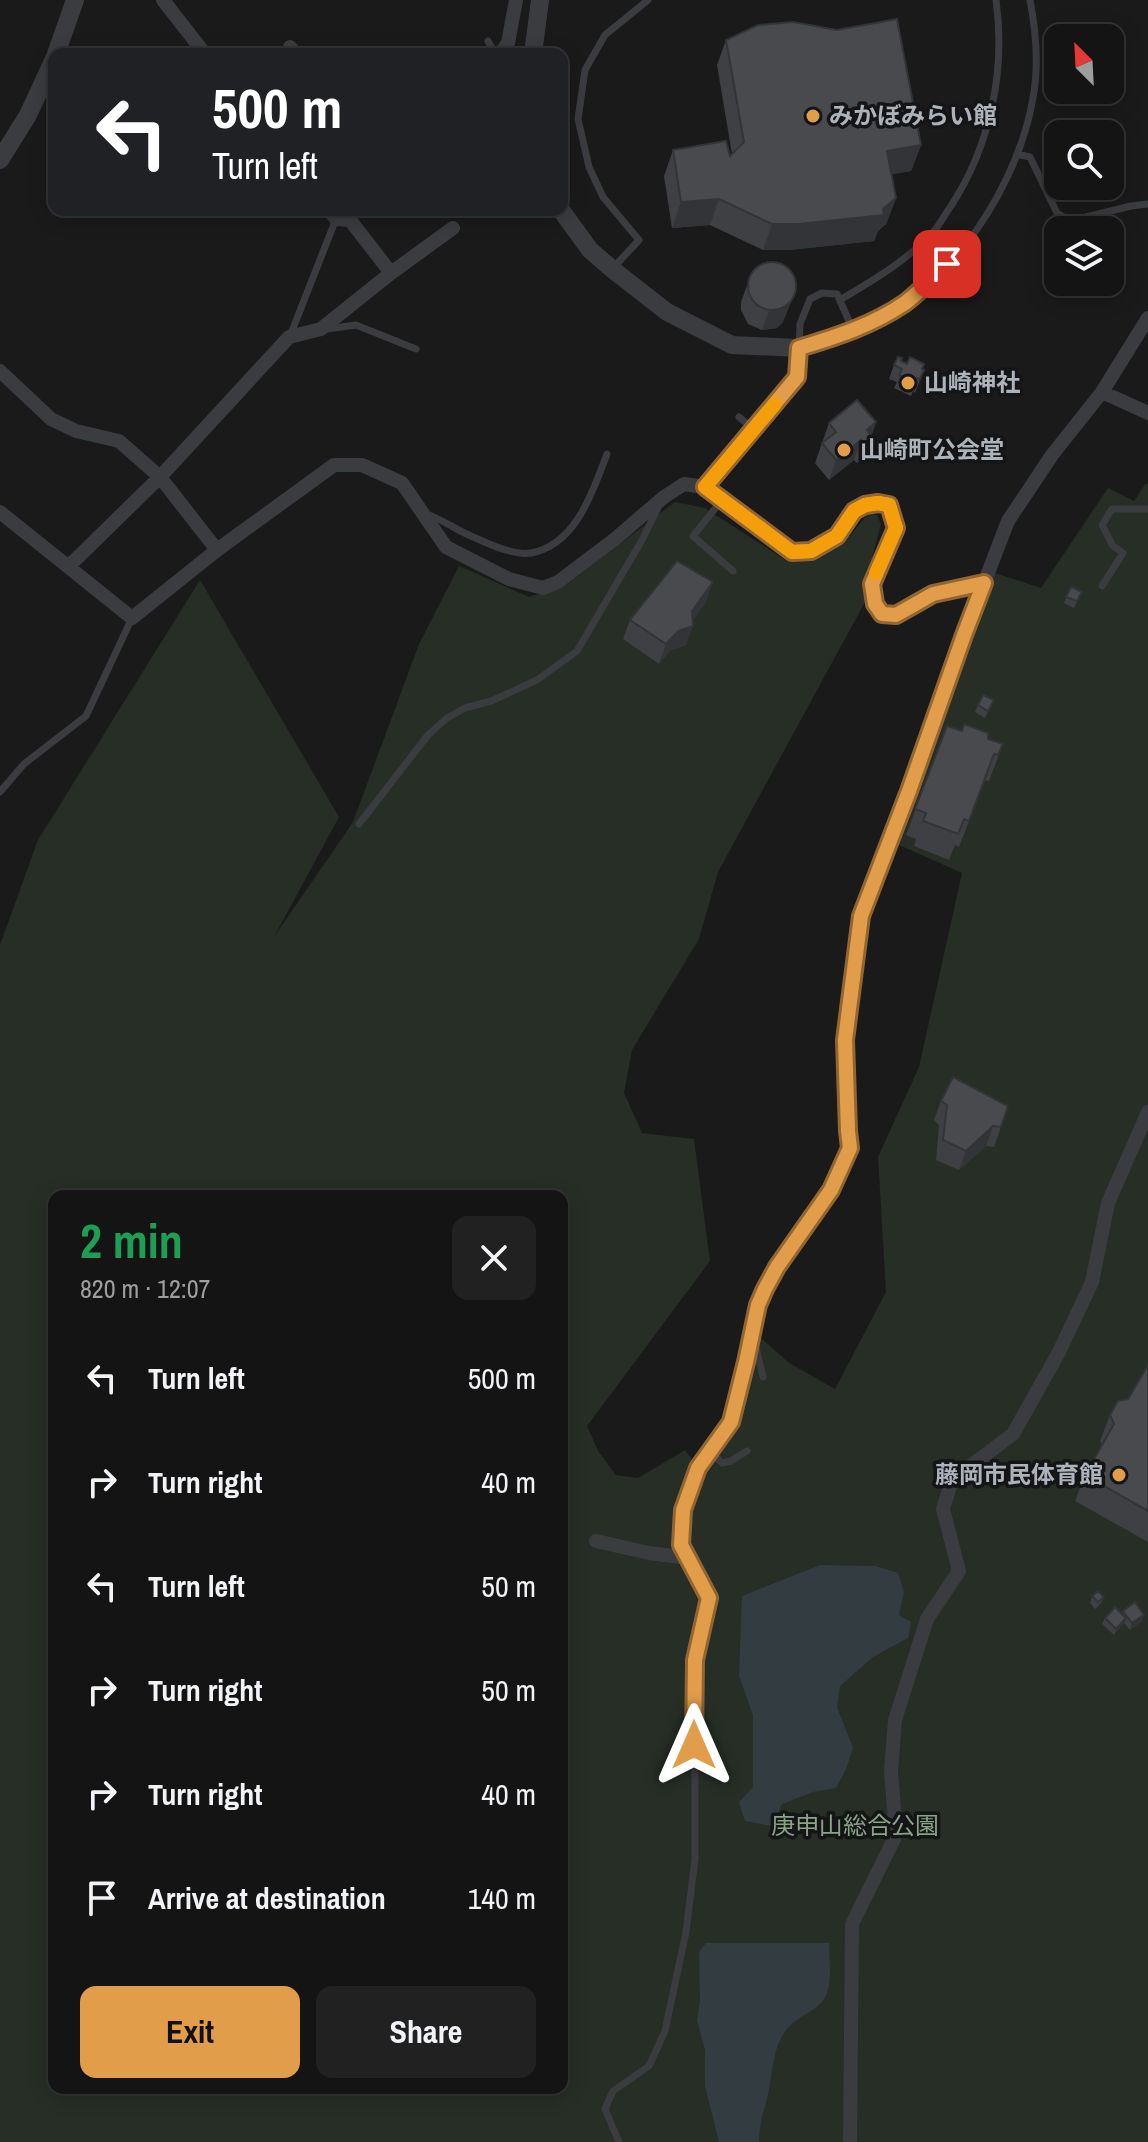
<!DOCTYPE html>
<meta charset="utf-8">
<style>
:root{--surface:#141414;--page:#212122;--text:#f1f3f6;--muted:#9d9ea0;--line:#333334;--accent:#e29d4b}
body{margin:0;font-family:"Archivo Narrow","Noto Sans JP",sans-serif;background:var(--page);color:var(--text);height:100vh;display:flex;flex-direction:column;font-size:30px;white-space:nowrap}
*{box-sizing:border-box;margin:0}
p{font-size:26px;color:var(--muted)}
.icon{flex:none;width:44px;height:44px;fill:none;stroke:currentColor;stroke-width:2;stroke-linecap:round;stroke-linejoin:round}
.map{position:relative;flex:1;overflow:hidden}
.details{position:absolute;left:48px;top:1190px;width:520px;height:904px;display:flex;flex-direction:column;background:var(--surface);border-radius:16px;box-shadow:0 4px 20px #0003,0 0 0 2px var(--line)}
.details>*{flex:none}
.guide{position:absolute;left:48px;top:48px;width:520px;height:168px;border-radius:16px;box-shadow:0 4px 20px #0003,0 0 0 2px var(--line);background:#202124;color:#fff;overflow:hidden}
.needle{width:52px;rotate:336deg}
.controls{position:absolute;left:1044px;top:24px;display:grid;gap:16px}
.controls a{display:grid;place-items:center;width:80px;height:80px;border-radius:16px;background:var(--surface);box-shadow:0 4px 20px #0003,0 0 0 2px var(--line);font-size:40px}
.pin{position:absolute;display:grid;place-items:center;width:68px;height:68px;color:#fff;margin:-34px;border-radius:16px;box-shadow:0 4px 12px #0006}
.me{position:absolute;width:88px;margin:-44px;rotate:0deg;stroke-linejoin:round;filter:drop-shadow(0 0 6px #0008)}
.turn{display:flex;align-items:center;gap:28px;height:168px;padding:0 32px;font-size:36px}
.turn .icon{width:104px;height:104px;stroke-width:2.5}
.turn b{display:block;font-size:56px;line-height:68px}
.round{display:grid;place-items:center;flex:none;width:84px;height:84px;border-radius:16px;background:var(--page)}
.head{display:flex;align-items:center;justify-content:space-between;height:136px;padding:0 32px}
h1{font-size:48px;font-weight:800;line-height:60px;color:#1e9e55}
.button{display:flex;gap:16px;margin-top:auto;padding:16px 32px}
.button a{flex:1;height:92px;border-radius:16px;background:var(--accent);color:#111;font-size:32px;font-weight:800;line-height:92px;text-align:center}
.button a+a{background:var(--page);color:var(--text)}
ul{padding:0;list-style:none}
li{display:flex;align-items:center;gap:24px;height:104px;padding:0 32px}
li div{flex:1}
li b{display:block;font-size:30px}
li em{font-style:normal}
.map>svg:first-child{display:block}
</style>
<div class="map">
<svg width="1148" height="2142" viewBox="0 0 1148 2142">
<rect width="100%" height="100%" fill="#1a1a1b"/>
<path fill="#262e26" fill-rule="evenodd" d="M1146,483L1148,484V2142H0V945L38,840L200,580L339,817L274,937L353,822L419,644L459,566L529,597L566,585L675,502L705,508L787,561L826,552L843,544L868,514L877,515L881,524L867,577L865,602L718,872L699,939L632,1050L624,1093L642,1133L694,1139L710,1261L587,1426L598,1451L616,1475L638,1478L685,1450L694,1462L735,1429L759,1336L789,1363L835,1389L886,1292L878,1157L919,1067L962,873L899,845L952,684L995,573L1041,588L1108,488L1134,501ZM54,1196H562V2088H54Z"/>
<path fill="#333c41" d="M820,1565L876,1566L898,1573L904,1592L899,1615L911,1622L908,1638L873,1657L840,1686L837,1707L853,1748L846,1769L836,1788L813,1792L782,1804L772,1826L745,1821L739,1802L753,1787V1715L739,1676L742,1596Z
M706,1943H829C829,1960 834,1990 821,2003C812,2013 796,2017 787,2029C772,2048 773,2072 768,2094C764,2111 759,2124 759,2142H719L705,2086V2050L697,2021L700,2001L699,1952Z"/>
<g fill="none" stroke-linecap="round" stroke-linejoin="round">
<path stroke="#3b3c40" stroke-width="7" d="M488,41L495,54
M1017,154L1030,157L1057,213L1070,221L1131,206L1148,204
M613,268L639,240L603,197L589,167L578,119L585,70L605,35L648,0
M840,300C873,280 907,261 934,231C940,224 945,214 951,206C990,146 1006,71 996,0
M327,329L356,325L416,349
M853,330L837,294L822,293L810,299L800,324L799,348C824,341 851,334 874,322C895,311 912,297 929,281C940,270 954,260 964,247C997,205 1024,151 1033,98C1039,66 1036,31 1030,0
M290,336L336,219
M739,417L752,428
M722,500L693,536L733,571
M426,514C442,519 456,530 471,536C487,543 513,556 531,553C576,545 593,491 607,454
M1102,586L1123,553L1113,546L1102,525L1112,509H1148
M0,792L24,764L86,716L132,618
M359,824L428,735L447,718L465,708L491,701L537,680L577,651L642,540L659,506
M754,1339L763,1377
M710,1451L722,1463L731,1461L747,1451
M619,2142L605,2109L613,2091L649,2066L665,2031L686,1932L695,1859V1660L709,1598"/>
<path stroke="#3b3c40" stroke-width="14" d="M163,0L205,54
M290,47L296,54
M500,54L508,43L516,0
M329,210L336,219L350,220L391,273
M0,371L51,419L76,431L119,441L160,477L217,550
M1102,392L1148,413
M0,512L132,618L217,550L334,465H362L402,483L446,547L509,579L543,588L558,582L615,539L664,497L684,484L705,487L792,552L811,551L837,536L854,511L865,505L878,503L889,505L896,528L872,584L875,604L882,614L896,615L933,594L984,583
M69,566L160,477L289,337L321,329L391,273L453,228
M596,1541L649,1553L688,1558
M709,1598L681,1545L683,1510L698,1468L731,1422L758,1305L777,1267L831,1190L850,1148L848,1131L845,1040L861,916L909,791L964,635L1008,521L1052,455L1102,392L1148,318
M850,2142L852,1924L896,1835L891,1771L895,1720L927,1619L959,1571L943,1509L952,1480L1013,1434L1059,1352L1092,1282L1108,1203L1148,1112"/>
<path stroke="#3b3c40" stroke-width="18" d="M56,54L75,0
M533,54L540,0
M0,160L28,115L54,59
M561,210L590,250L612,269L667,312L732,345L799,348L797,377L705,487"/>
</g>
<path fill="#3f4043" d="M726,40L921,145L911,171L892,174L896,198L886,224L878,231L874,241L789,250H763L710,225L672,228L664,176L673,150L730,156L732,154L717,65Z
M748,283L783,322L777,328L762,330L748,324L741,310V302Z
M901,361L922,369L919,383L915,393L913,391L911,396L894,388L897,382L889,379L894,365Z
M876,422L865,456L857,463L854,460L829,480L815,463L829,423Z
M1082,592L1074,608L1064,603L1066,597Z
M706,602L693,620L686,645L671,650L659,664L623,639L630,620Z
M994,700L985,718L975,712L978,705Z
M947,726L1003,744L989,781L985,780L959,847L955,845L949,860L914,846L916,839L906,835Z
M941,1101L1001,1127L994,1147L986,1146L959,1170L936,1160L939,1125L934,1120Z
M1148,1365V1542L1075,1501L1085,1475L1102,1445L1100,1441L1110,1415L1128,1399Z
M1092,1596L1104,1597L1101,1603L1095,1609L1090,1603Z
M1123,1611L1142,1621L1130,1630L1124,1623L1114,1635L1102,1624L1105,1618L1122,1613Z"/>
<path fill="#333437" d="M921,145L911,171L878,177L887,151Z
M896,198L886,224L878,231L874,241L789,250H763L772,224Z
M719,199L710,225L672,228L681,202Z
M797,288L783,322L777,328L762,330L769,311Z
M876,422L870,439L872,437L865,456L857,463L864,444L867,430Z
M861,440L854,460L829,480L836,460Z
M713,582L706,602L687,628L693,626L686,645L671,650L659,664L666,644Z
M993,1126L986,1146L959,1170L966,1151Z
M1144,1615L1142,1621L1130,1630L1132,1623Z
M1126,1618L1124,1624L1114,1635L1116,1629Z"/>
<path fill="#494a4e" stroke="#333437" stroke-width="2" d="M897,19L921,145L887,151L896,198L883,209L884,215L798,224H772L719,199L681,202L673,150L726,141L730,156L744,142L726,40L758,25L793,22L837,30Z
M748 286a24 24 0 1 1 48 0a24 24 0 1 1-48 0Z
M898,357L902,358L901,361L907,364L910,357L924,364L922,369L924,370L920,379L918,378L916,382L899,375L902,369L894,365Z
M857,400L876,422L867,430L872,437L864,444L861,440L836,460L822,443L836,432L829,423Z
M677,561L713,582L692,611L693,626L678,631L666,644L630,620Z
M1071,587L1082,592L1077,601L1066,597Z
M983,695L994,700L988,711L978,705Z
M964,724L988,733V739L1003,744L998,755L994,754L969,821L964,819L958,834L923,821L926,813L915,809L947,726L962,731Z
M953,1077L1008,1106L1001,1127L993,1126L966,1151L943,1140L947,1105L941,1101Z
M1148,1365V1511L1085,1475L1114,1424L1110,1415L1118,1401L1128,1399Z
M1098,1591L1104,1597L1098,1602L1092,1596Z
M1135,1602L1144,1615L1132,1623L1123,1611Z
M1115,1607L1126,1618L1116,1629L1105,1618Z"/>
<g fill="none" stroke-linecap="round" stroke-linejoin="round">
<defs>
<path id="route" d="M694,1745L695,1660L709,1598L681,1545L683,1510L698,1468L731,1422L746,1362L758,1305L765,1289L777,1267L831,1190L850,1148L848,1131L845,1040L861,916L909,791L964,635L984,583L933,594L896,615L882,614L875,604L872,584L896,528L889,505L878,503L865,505L854,511L837,536L811,551L792,552L705,487L797,377L799,348C836,337 873,325 905,303C920,292 933,277 947,264"/>
</defs>
<use href="#route" stroke="#936631" stroke-width="20"/>
<use href="#route" stroke="#e29d4b" stroke-width="14"/>
<path stroke="#f59e0b" stroke-width="14" d="M775,404L705,487L792,552L811,551L837,536L854,511L865,505L878,503L889,505L896,528L876,573"/>
</g>
<g fill="#e29d4b" stroke="#151517" stroke-width="3">
<circle cx="813" cy="116" r="8"/>
<circle cx="908" cy="383" r="8"/>
<circle cx="844" cy="450" r="8"/>
<circle cx="1119" cy="1475" r="8"/>
</g>
<g text-anchor="middle" stroke-width="7" stroke-linejoin="round" paint-order="stroke">
<g font-size="24" font-weight="bold" fill="#adb3ba" stroke="#151517" text-anchor="start">
<text x="829" y="124">みかぼみらい館</text>
<text x="924" y="391">山崎神社</text>
<text x="860" y="458">山崎町公会堂</text>
<text x="1103" y="1483" text-anchor="end">藤岡市民体育館</text>
</g>
<g font-size="24" fill="#88a386" stroke="#151517">
<text x="855" y="1834">庚申山総合公園</text>
</g>
</g>
</svg>
<div class="controls">
<a><svg class="needle" viewBox="-14 -14 28 28"><path d="M0-13l5 13h-10z" fill="#e53935"/><path d="M0 13l5-13h-10z" fill="#9d9ea0"/></svg></a>
<a><svg class="icon" aria-label="search" viewBox="0 0 24 24"><circle cx="10" cy="10" r="6"/><path d="M15 15l6 6"/></svg></a>
<a><svg class="icon" aria-label="layers" viewBox="0 0 24 24"><path d="M12 4l9 5-9 5-9-5zM3 14l9 5 9-5"/></svg></a>
</div>
<div class="pin" style="left:947px;top:264px;background:#d93025"><svg class="icon" aria-label="arrive" viewBox="0 0 24 24"><path d="M6 21V4h12l-3 4 3 4H6"/></svg></div>
<svg class="me" style="left:694px;top:1745px" viewBox="-20 -20 40 40"><path d="M0-17L14 15 0 8-14 15z" fill="#e29d4b" stroke="#fff" stroke-width="4"/></svg>
<div class="guide">
<div class="turn"><svg class="icon" aria-label="left" viewBox="0 0 24 24"><path d="M17 20v-9H6M10 6l-5 5 5 5"/></svg><div><b>500 m</b>Turn left</div></div>
</div>
<section class="details">
<div class="head"><div><h1>2 min</h1><p>820 m · 12:07</p></div><a class="round"><svg class="icon" aria-label="close" viewBox="0 0 24 24"><path d="M6 6l12 12M18 6L6 18"/></svg></a></div>
<ul>
<li><svg class="icon" aria-label="left" viewBox="0 0 24 24"><path d="M17 20v-9H6M10 6l-5 5 5 5"/></svg><div><b>Turn left</b></div><em>500 m</em></li>
<li><svg class="icon" aria-label="right" viewBox="0 0 24 24"><path d="M7 20v-9h11M14 6l5 5-5 5"/></svg><div><b>Turn right</b></div><em>40 m</em></li>
<li><svg class="icon" aria-label="left" viewBox="0 0 24 24"><path d="M17 20v-9H6M10 6l-5 5 5 5"/></svg><div><b>Turn left</b></div><em>50 m</em></li>
<li><svg class="icon" aria-label="right" viewBox="0 0 24 24"><path d="M7 20v-9h11M14 6l5 5-5 5"/></svg><div><b>Turn right</b></div><em>50 m</em></li>
<li><svg class="icon" aria-label="right" viewBox="0 0 24 24"><path d="M7 20v-9h11M14 6l5 5-5 5"/></svg><div><b>Turn right</b></div><em>40 m</em></li>
<li><svg class="icon" aria-label="arrive" viewBox="0 0 24 24"><path d="M6 21V4h12l-3 4 3 4H6"/></svg><div><b>Arrive at destination</b></div><em>140 m</em></li>
</ul>
<div class="button"><a>Exit</a><a>Share</a></div>
</section>
</div>
